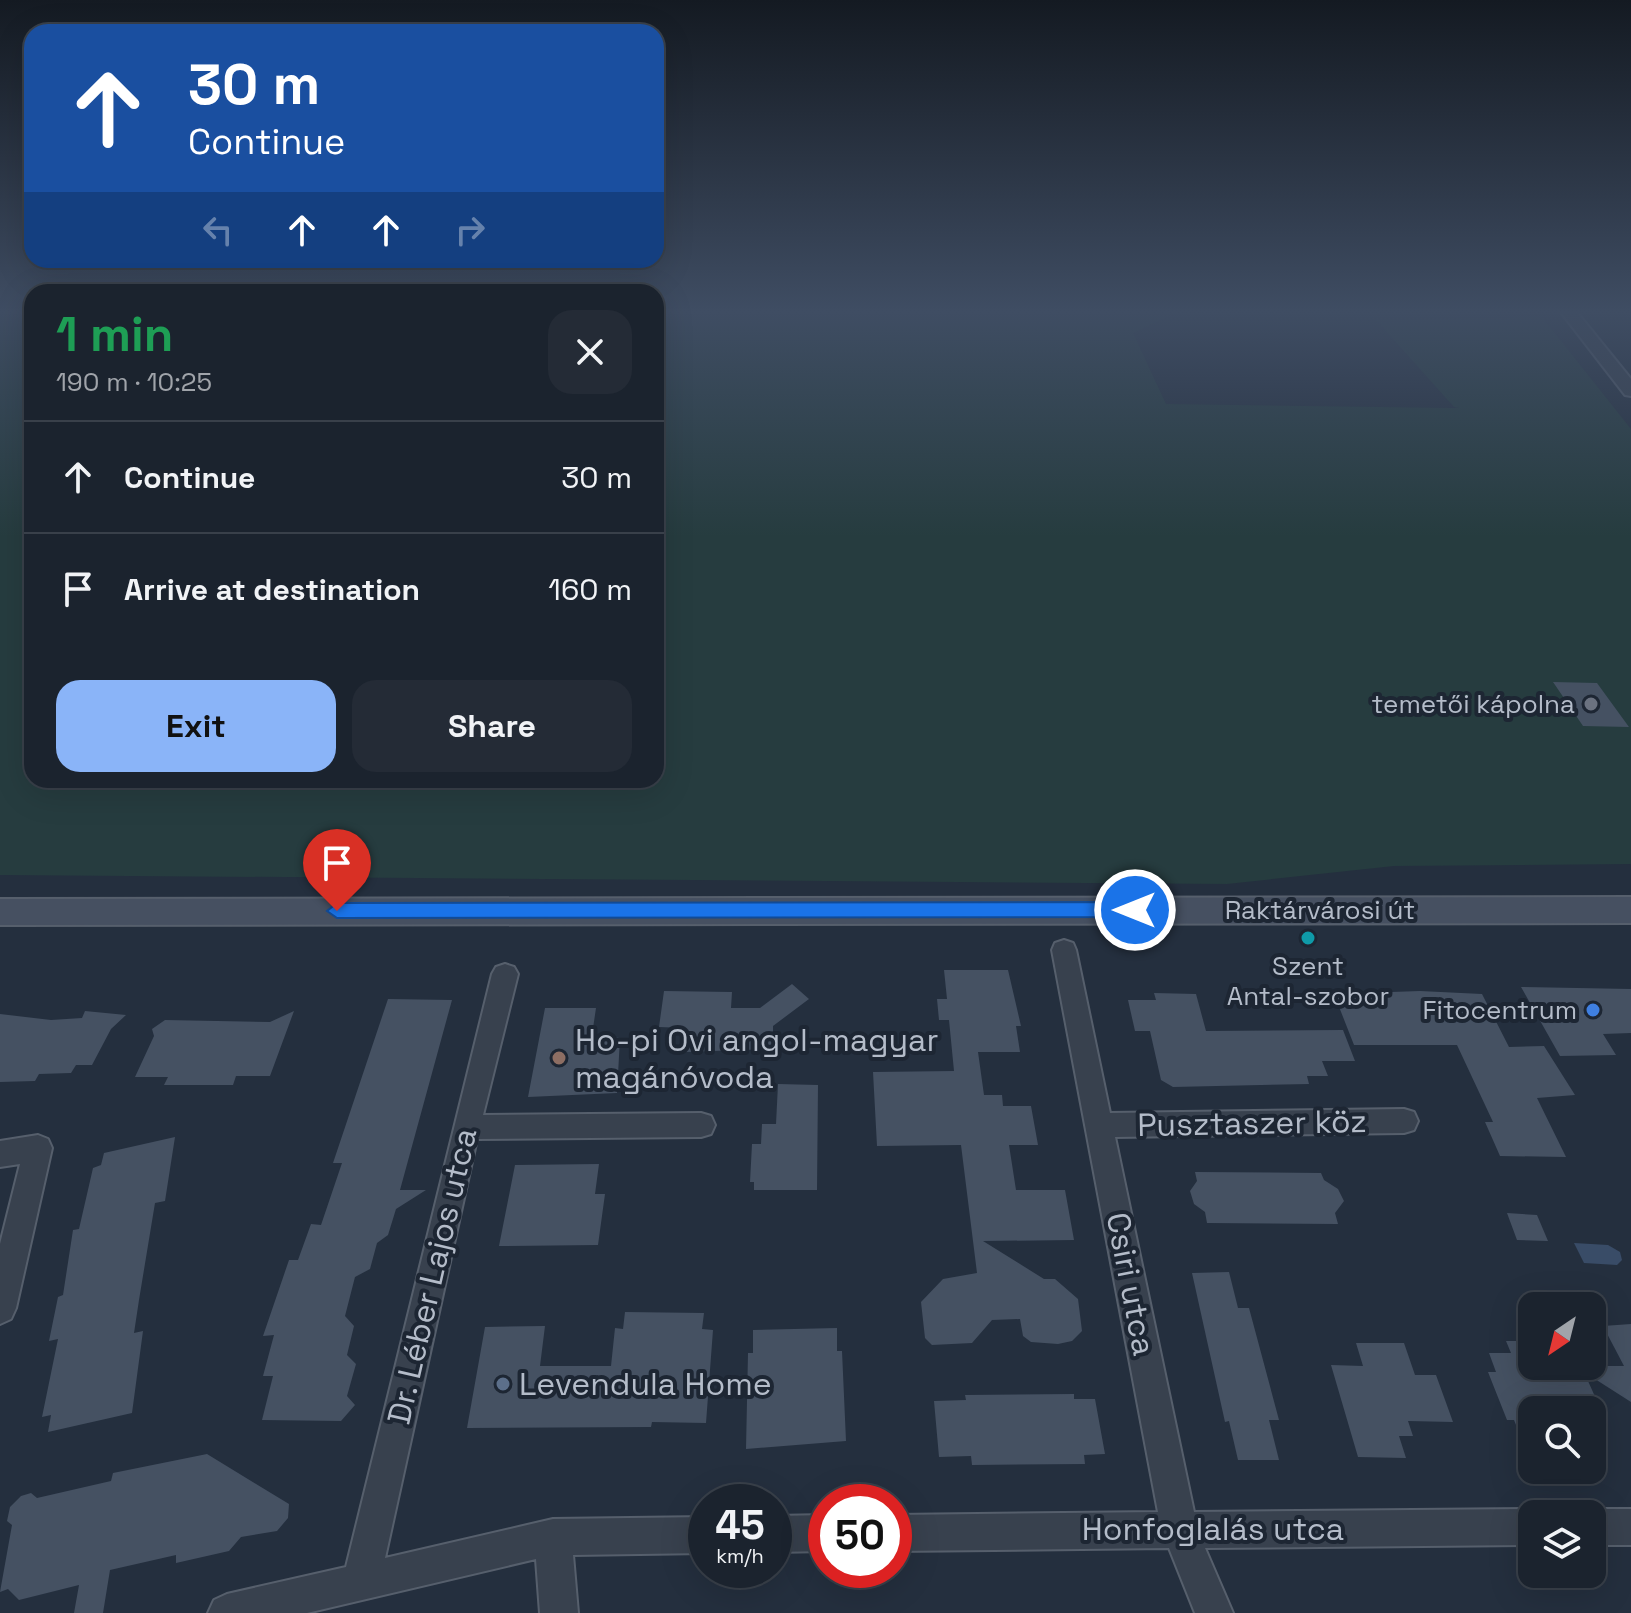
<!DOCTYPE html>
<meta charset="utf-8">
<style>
:root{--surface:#1b232e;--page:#242b36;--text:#f1f3f6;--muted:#a0a4aa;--line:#39404a;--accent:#8ab4f8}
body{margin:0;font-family:"Space Grotesk",sans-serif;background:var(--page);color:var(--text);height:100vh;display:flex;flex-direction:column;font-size:30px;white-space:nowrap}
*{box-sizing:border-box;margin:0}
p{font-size:26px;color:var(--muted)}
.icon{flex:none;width:44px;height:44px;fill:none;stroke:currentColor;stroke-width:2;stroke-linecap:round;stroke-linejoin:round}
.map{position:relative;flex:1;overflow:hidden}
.details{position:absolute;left:24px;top:284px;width:640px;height:504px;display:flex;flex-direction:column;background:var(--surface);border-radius:24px;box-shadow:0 8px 32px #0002,0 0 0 2px var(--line)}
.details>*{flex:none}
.banner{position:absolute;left:24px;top:24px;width:640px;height:244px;border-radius:24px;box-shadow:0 8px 32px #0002,0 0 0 2px var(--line);background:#1a4fa0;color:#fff;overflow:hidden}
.needle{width:52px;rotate:215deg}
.controls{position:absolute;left:1518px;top:1292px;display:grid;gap:16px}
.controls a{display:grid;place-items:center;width:88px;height:88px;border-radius:16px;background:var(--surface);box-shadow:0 8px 32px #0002,0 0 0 2px var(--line);font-size:40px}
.speed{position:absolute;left:688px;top:1484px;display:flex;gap:16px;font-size:40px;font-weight:700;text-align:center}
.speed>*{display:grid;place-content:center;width:104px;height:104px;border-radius:50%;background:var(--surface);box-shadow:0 8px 32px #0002,0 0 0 2px var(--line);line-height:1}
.speed small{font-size:20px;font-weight:400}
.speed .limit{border:12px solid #d22;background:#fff;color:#111}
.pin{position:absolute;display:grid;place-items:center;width:68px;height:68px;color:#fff;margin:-82px -34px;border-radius:50% 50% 50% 0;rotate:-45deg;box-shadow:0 0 8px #0007}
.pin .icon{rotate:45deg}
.me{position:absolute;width:88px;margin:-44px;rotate:270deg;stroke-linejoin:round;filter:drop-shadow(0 0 6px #0008)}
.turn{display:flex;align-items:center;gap:28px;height:168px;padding:0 32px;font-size:36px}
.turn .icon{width:104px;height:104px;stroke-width:2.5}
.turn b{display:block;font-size:56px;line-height:68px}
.lanes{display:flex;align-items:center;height:76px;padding:0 32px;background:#0003;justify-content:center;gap:40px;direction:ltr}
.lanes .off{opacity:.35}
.round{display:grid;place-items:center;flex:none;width:84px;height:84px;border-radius:24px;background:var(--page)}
.head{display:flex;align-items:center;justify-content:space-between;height:136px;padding:0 32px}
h1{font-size:48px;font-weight:600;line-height:60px;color:#1e9e55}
.button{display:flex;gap:16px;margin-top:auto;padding:16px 32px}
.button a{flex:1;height:92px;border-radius:24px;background:var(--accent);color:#111;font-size:32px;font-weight:600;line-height:92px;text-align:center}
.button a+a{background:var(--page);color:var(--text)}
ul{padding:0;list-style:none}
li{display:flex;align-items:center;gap:24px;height:112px;padding:0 32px;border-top:2px solid var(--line)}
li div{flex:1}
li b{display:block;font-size:30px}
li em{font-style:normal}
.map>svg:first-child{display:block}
</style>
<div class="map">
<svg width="1631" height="1613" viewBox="0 0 1631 1613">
<rect width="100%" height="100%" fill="#242f3e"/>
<path fill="#263c3f" d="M0,311H32V780H656V311H1180L1133,333L1166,404L1454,408L1459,407H1454L1376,320L1542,317L1631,429V864L1394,866L1227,884L0,875Z"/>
<path fill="#394c67" d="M1574,1243L1608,1245L1620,1252L1622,1260L1617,1265L1584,1263Z"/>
<path fill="#455162" d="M1553,682L1597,683L1629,727L1583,726Z
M944,970H1008L1021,1026H1016L1020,1052H978L984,1095H1002L1003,1106H1031L1038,1145H1009L1016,1190H1065L1074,1240L983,1241L1044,1279H1055L1078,1299L1082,1331L1072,1341L1058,1344L1031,1342L1023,1336L1020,1319L992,1320L972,1343L932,1345L925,1338L921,1302L943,1279L977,1273L961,1145L877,1146L873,1072L954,1071L949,1020H939L937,999H947Z
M792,984L809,999L773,1026V1049L685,1052V1028L659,1027L664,991L732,992L731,1008H760Z
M1521,987L1631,989V1033L1603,1034L1616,1055L1560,1056Z
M1420,991L1482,994L1509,1047L1544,1046L1575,1095L1537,1098L1566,1157L1500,1156L1485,1122H1493L1457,1045H1354L1334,994Z
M1154,993L1196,994L1206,1031L1343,1030L1355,1061H1322L1328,1076H1307L1309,1084L1173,1087L1161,1080L1150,1031H1135L1128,1000H1156Z
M388,999L452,1000L400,1190H426L396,1209L388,1235L377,1243L370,1269L355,1277L345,1316L354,1326L347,1355L356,1364L347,1396L355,1405L341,1421L262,1420L273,1376H263L274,1335L263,1336L289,1260H298L311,1224L321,1225L342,1163H333Z
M545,1008H596L592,1035L620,1038L617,1093L528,1097Z
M85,1011L126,1015L111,1029L92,1065H76L71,1073L39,1074L35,1081L0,1082V1014L51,1020L82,1018Z
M294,1011L270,1076H236L233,1085H164L168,1077H135L154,1036L152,1029L165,1020L270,1022Z
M778,1084L818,1085L817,1190H754V1182H750L752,1144H761L762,1124H776Z
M175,1137L165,1201L155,1203L139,1300L134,1333L143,1331L132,1413L48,1432L51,1415L42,1417L58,1339L49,1341L58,1297L63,1295L73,1230L79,1229L93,1168L101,1165L104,1153Z
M599,1164L595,1194H605L598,1245L499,1246L515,1165Z
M1195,1172L1321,1173L1324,1180L1338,1189L1344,1201L1335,1213L1338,1224L1207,1223L1205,1212L1194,1204L1190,1191L1197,1181Z
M1507,1213L1537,1215L1548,1241L1517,1240Z
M1229,1272L1238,1308H1249L1279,1420H1269L1279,1460H1238L1229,1421L1225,1422L1192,1273Z
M625,1312L704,1313L702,1329L713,1330L706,1423L652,1422L651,1427L467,1428L485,1327L545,1326L540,1366H611L615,1328L623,1329Z
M1631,1324V1402L1584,1372L1601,1410H1532L1531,1462L1514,1420H1507L1488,1372H1496L1489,1353H1511L1506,1341H1532V1366H1624L1603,1326Z
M837,1328V1351H842L846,1441L746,1449L748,1353H753V1330Z
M1356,1343H1404L1415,1375H1436L1453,1422L1408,1421L1413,1436H1399L1406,1458L1358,1457L1331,1365L1363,1366Z
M1074,1394V1399H1095L1105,1454L1084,1455L1085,1464L972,1465L971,1456L939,1457L934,1401L966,1400L965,1395Z
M207,1454L289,1504L288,1518L277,1531L241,1537L229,1551L176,1563V1555L110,1570L103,1613H74L79,1585L19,1600L8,1589L0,1592L12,1525L7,1521L10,1507L21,1496L31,1493L37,1498L111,1481L113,1473Z"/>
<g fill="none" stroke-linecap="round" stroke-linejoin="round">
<defs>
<path id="minor" d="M1064,940L1073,943L1076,950L1110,1113L1404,1109L1414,1112L1418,1121L1414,1130L1404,1133L1115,1137L1194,1512L1532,1509L1544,1514H1532V1545L1205,1548L1233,1613H1195L1169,1548L894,1551V1515L1158,1512L1052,950L1055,943Z
M505,964L514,967L518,974L483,1115L701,1113L711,1116L715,1125L711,1134L701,1137L477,1139L385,1558L553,1519L706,1517V1553L573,1555L578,1613H540L536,1559L307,1613H208L214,1600L227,1594L346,1567L492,974L496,967Z
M38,1135L48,1139L52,1148L16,1308L11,1319L0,1324V1244L20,1164L0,1167V1141Z
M1592,1509H1631V1545H1592V1514H1580Z
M826,1515V1551L774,1552V1516Z"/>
<path id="tertiary" d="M1560,311H1576L1631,379V396L1625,395Z"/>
<path id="secondary" d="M1631,897V923L0,925V899Z"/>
</defs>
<use href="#minor" stroke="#565f6c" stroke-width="4"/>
<use href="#tertiary" stroke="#565f6c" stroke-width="4"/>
<use href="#secondary" stroke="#565f6c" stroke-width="4"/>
<use href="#minor" fill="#38414e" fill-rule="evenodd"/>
<use href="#tertiary" fill="#38414e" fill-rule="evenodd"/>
<use href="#secondary" fill="#465061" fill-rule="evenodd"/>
</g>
<linearGradient id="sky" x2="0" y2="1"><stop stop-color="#141a22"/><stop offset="0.58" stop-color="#3f4d63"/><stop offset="1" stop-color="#3f4d63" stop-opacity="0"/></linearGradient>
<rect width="1631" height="537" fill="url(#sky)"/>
<path fill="#1a73e8" stroke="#114b97" stroke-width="2" d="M1135,902L1145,910L1135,917L337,918L327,911L337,903Z"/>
<circle fill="#6b7280" stroke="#1d2633" stroke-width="3" cx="1591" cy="704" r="8"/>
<circle fill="#0f9aa8" stroke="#1d2633" stroke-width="3" cx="1308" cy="938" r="8"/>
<circle fill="#3f7fe0" stroke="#1d2633" stroke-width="3" cx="1593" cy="1010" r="8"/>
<circle fill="#8d6e63" stroke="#1d2633" stroke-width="3" cx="559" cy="1058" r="8"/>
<circle fill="#5c6f8a" stroke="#1d2633" stroke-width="3" cx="503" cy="1384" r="8"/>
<g text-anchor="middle" stroke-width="8" stroke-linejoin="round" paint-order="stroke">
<g font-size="26" fill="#b4bcc9" stroke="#1d2633" text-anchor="end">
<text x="1575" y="713">temetői kápolna</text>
<text x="1308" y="975" text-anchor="middle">Szent<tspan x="1308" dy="30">Antal-szobor</tspan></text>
<text x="1577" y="1019">Fitocentrum</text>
</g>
<g font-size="26" fill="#b4bcc9" stroke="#1d2633">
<text x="1320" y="919">Raktárvárosi út</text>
</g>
<g font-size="32" fill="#b4bcc9" stroke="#1d2633" text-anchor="start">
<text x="575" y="1051">Ho-pi Ovi angol-magyar<tspan x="575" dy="37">magánóvoda</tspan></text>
<text x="519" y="1395">Levendula Home</text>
</g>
<g font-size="32" fill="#b4bcc9" stroke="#1d2633">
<text transform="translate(1252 1123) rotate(-1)" y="11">Pusztaszer köz</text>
<text transform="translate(432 1276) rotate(-77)" y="11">Dr. Léber Lajos utca</text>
<text transform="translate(1131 1284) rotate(79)" y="11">Csiri utca</text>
<text x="1213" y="1540">Honfoglalás utca</text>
</g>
</g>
</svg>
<div class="controls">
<a><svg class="needle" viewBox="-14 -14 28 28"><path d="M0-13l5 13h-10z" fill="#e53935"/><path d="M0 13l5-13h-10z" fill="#a0a4aa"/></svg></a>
<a><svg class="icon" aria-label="search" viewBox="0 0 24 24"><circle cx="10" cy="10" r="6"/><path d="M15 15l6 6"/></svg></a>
<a><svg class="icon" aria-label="layers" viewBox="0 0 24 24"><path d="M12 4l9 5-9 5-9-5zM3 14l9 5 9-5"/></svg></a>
</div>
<div class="speed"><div>45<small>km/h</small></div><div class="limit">50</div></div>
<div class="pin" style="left:337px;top:911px;background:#d93025"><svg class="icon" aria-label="arrive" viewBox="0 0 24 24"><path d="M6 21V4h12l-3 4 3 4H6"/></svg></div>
<svg class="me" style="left:1135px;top:910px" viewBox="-20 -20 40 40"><circle r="17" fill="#1a73e8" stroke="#fff" stroke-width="3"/><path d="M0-11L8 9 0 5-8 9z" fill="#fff"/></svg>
<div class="banner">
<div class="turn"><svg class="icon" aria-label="ahead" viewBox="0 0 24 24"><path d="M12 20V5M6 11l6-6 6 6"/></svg><div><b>30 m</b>Continue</div></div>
<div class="lanes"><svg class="icon off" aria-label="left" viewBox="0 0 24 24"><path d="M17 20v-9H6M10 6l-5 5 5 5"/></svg><svg class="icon" aria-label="ahead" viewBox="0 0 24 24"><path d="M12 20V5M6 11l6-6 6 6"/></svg><svg class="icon" aria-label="ahead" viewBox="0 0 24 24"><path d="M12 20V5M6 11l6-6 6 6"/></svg><svg class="icon off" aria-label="right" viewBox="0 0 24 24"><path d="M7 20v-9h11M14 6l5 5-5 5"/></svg></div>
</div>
<section class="details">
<div class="head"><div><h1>1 min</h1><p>190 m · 10:25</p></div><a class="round"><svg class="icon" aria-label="close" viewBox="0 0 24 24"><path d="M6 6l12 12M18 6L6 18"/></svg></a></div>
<ul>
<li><svg class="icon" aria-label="ahead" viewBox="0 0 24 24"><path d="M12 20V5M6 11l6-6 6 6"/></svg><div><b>Continue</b></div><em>30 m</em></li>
<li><svg class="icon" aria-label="arrive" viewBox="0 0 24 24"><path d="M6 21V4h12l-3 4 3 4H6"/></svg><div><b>Arrive at destination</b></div><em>160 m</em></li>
</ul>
<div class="button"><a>Exit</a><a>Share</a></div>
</section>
</div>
